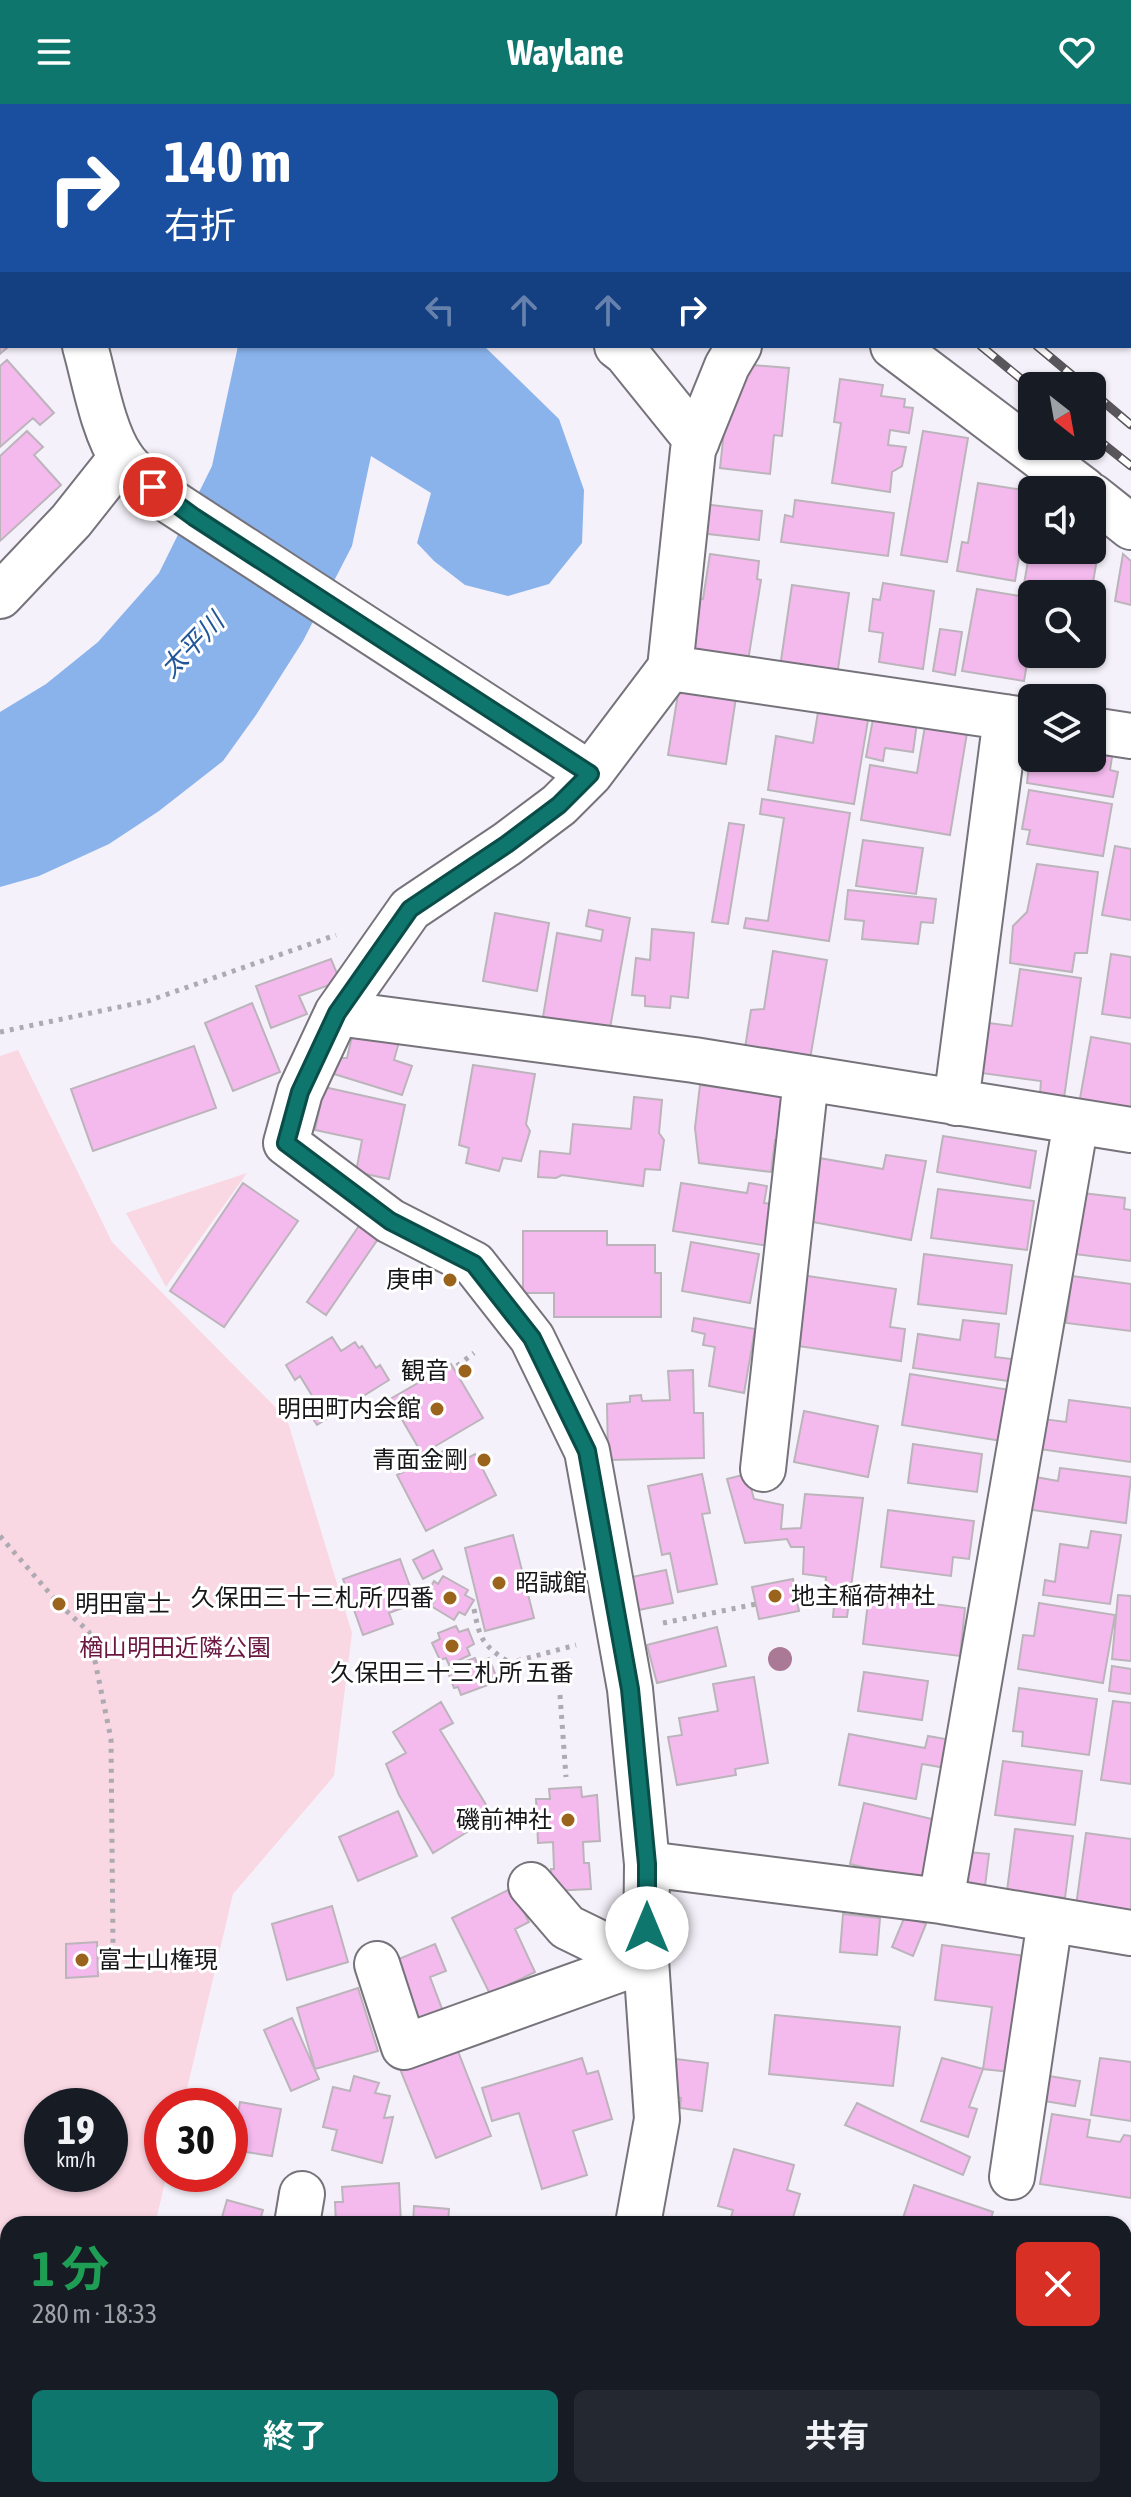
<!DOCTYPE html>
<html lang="ja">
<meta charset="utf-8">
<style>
:root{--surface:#171b24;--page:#242831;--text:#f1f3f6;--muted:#9ea1a6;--accent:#0f766e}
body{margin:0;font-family:"Asap Condensed","Noto Sans JP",sans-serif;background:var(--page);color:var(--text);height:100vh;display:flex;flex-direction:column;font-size:30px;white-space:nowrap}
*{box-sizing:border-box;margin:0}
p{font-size:26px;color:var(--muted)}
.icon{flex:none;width:44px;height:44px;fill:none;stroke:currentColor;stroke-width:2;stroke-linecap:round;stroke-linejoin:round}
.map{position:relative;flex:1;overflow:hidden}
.details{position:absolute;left:0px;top:2112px;width:1132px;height:282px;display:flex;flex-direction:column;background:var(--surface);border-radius:24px 24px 0 0;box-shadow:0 2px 6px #0004}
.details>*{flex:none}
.top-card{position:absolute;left:0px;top:0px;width:1132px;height:244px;box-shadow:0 2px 6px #0004;background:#1a4fa0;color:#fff;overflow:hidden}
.needle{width:52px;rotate:149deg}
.buttons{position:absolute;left:1018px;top:268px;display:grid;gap:16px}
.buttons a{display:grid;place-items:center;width:88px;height:88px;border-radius:12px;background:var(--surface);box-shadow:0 2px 6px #0004;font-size:40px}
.speed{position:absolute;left:24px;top:1984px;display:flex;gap:16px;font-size:40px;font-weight:700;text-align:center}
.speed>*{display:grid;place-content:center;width:104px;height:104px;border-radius:50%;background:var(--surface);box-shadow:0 2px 6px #0004;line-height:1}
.speed small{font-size:20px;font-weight:400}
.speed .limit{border:12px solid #d22;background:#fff;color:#111}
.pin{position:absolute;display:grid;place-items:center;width:68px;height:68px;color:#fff;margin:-34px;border:4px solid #fff;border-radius:50%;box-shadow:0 2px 8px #0007}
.me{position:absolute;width:88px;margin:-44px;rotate:0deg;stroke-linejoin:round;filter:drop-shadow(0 0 6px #0008)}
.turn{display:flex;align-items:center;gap:28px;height:168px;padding:0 32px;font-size:36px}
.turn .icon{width:104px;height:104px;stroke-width:2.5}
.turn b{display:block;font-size:56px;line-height:68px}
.lanes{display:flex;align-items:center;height:76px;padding:0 32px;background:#0003;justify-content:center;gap:40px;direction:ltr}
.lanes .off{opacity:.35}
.round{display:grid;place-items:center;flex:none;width:84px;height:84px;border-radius:12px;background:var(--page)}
.summary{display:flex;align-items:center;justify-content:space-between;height:136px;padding:0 32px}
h1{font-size:48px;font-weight:700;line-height:60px;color:#1e9e55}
.button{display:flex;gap:16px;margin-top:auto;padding:16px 32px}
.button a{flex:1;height:92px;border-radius:12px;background:var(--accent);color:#fff;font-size:32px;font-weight:700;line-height:92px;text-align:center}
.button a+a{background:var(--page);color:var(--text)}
header{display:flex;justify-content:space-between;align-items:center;height:104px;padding:0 32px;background:var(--accent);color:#fff;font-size:36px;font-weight:700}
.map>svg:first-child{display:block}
</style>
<header><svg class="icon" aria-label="menu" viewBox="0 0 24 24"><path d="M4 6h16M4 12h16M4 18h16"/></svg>Waylane<svg class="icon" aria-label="heart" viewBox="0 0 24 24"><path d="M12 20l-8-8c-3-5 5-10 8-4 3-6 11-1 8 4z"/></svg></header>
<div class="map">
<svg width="1131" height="2393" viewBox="0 0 1131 2393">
<rect width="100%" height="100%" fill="#f5f1fa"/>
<path fill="#f9d7e3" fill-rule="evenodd" d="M18,946L112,1138L287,1315L352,1529L334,1672L233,1790L183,2002H162V2070H167L155,2120H8V2386H115L116,2393H11L0,2383V952ZM42,2002H110V2070H42Z
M247,1069L177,1167L166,1183L126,1109Z
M404,2386H513L509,2393H400Z"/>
<path fill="#8ab3ec" d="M204,0H351V2H204Z
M238,242H484L559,315L584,386L582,439L549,480L508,492L465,481L434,457L417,439L431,389L371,352L352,442L303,537L256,611L223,657L159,707L109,740L39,772L0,783V608L46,580L98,538L159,469L212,362Z"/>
<path fill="#f4baee" stroke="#bcb4bb" stroke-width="2" d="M52,0H100V2H52Z
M543,0H576L579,2H542Z
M2,25V67L0,68V26Z
M0,225L2,242H9L0,250Z
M7,256L54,309L40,321L33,314L0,343V262Z
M741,260L789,264L782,332L774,331L770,370L720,364L729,281Z
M840,275L883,281L881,292L905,295L904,303L913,304L909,329L890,326L888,341L906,343L902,362L892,368L890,388L832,379L841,319L834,318Z
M27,327L43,343L34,351L61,381L0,437V352Z
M923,327L968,334L947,458L901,451Z
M978,379L1030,387L1015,477L957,467L962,438L968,439Z
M795,396L894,409L888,452L781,438L785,411L793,413Z
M703,400L762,407L759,436L700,429Z
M1032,434V446H1092V442L1099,443L1091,490L1024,480Z
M710,450L759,457L757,475L761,476L748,557L688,556L697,494L703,495Z
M1123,450L1131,457V501L1115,497Z
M883,479L934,487L923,565L879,558L883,529L869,527L873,495L880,496Z
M792,481L849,489L838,565L825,564L823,576L779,570Z
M977,485L1032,494V531L1024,577L962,567Z
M940,525L962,528L955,571L933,567Z
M681,572L738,580L726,660L668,651Z
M819,602L869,610L854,700L768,686L776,632L813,639Z
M918,611L913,648L885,644L883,657L866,653L873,615Z
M926,616L968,623L950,731L861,716L870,661L917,669Z
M1092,643L1113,646L1110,666L1118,668L1113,693L1027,679L1029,661L1039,662L1040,654H1092Z
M1029,686L1112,700L1103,752L1027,740L1030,726L1022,725Z
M762,695L850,709L829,837L744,824L746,814L768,817L784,714L760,710Z
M729,719L744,721L728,820L712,818Z
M863,736L923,744L916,790L856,782Z
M1115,742L1131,745V816L1102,811Z
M1037,760L1098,768L1087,849H1075L1072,868L1010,859L1013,822L1027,808Z
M848,786L936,795L933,819L921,818L918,840L862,835L864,817L845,815Z
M589,806L630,814L610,924L541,925L557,829L601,837L603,826L586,822Z
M495,809L549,819L537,887L483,877Z
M652,825L694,829L688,894L671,892L670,904L645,902V892L632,891L636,854L650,856Z
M773,847L827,856L810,955L745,944L751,906L764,905Z
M1111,850L1131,853V914L1102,910Z
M331,855L340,877L299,892L307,910L271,924L256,882Z
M1020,865L1081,874L1064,994L1040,990L1041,977L974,968L981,918L1012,922Z
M252,899L280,968L233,987L205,919Z
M353,928L399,938L394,956L412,962L402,991L334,970L336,954H347Z
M1091,933L1131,940V1008L1079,1000Z
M194,942L216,1004L93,1047L71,985Z
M473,961L535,970L526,1020L530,1027L521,1057L503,1054L499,1067L466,1059L469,1044L459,1041Z
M700,981L795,994L789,1038L775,1036L771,1068L699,1059L695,1024Z
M324,983L405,1001L389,1075L356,1068L362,1036L315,1026Z
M634,993L662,996L659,1029L664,1036L660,1066L645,1065L643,1082L562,1071L556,1074L538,1073L540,1047L570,1050L573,1020L631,1025Z
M943,1032L1036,1047L1030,1084L937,1068Z
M886,1051L926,1057L911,1136L807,1117L819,1054L883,1065Z
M243,1079L298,1117L224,1223L170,1187Z
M681,1079L747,1089L749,1079L767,1082L764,1099L775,1100L769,1142L673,1127Z
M938,1085L1034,1097L1027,1146L931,1134Z
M1082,1089L1125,1094L1124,1105L1131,1106V1157L1074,1150Z
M361,1119L380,1132L326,1211L307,1198Z
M523,1127H607V1141H655V1169H661V1213H554V1189H523Z
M691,1138L759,1150L750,1199L682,1187Z
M924,1150L1012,1161L1006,1210L918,1200Z
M801,1171L896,1185L890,1223L905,1225L901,1257L791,1241Z
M1072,1172L1131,1180V1227L1066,1219Z
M694,1214L755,1225L744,1289L709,1282L715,1243L703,1241L705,1230L692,1227Z
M963,1216L999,1220L995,1253L1012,1255L1009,1277L913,1264L918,1230L960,1236Z
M332,1233L341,1247L355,1238L359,1244L362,1242L376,1264L380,1261L389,1276L317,1321L304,1301L314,1295L300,1272L295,1276L286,1261Z
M451,1260L483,1314L422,1350L390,1295Z
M693,1266L694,1309H703L704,1354L608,1356L607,1300L630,1298V1292L641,1291L642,1297L670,1296L668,1267Z
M910,1270L1010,1286L1002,1337L902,1321Z
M1069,1296L1131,1304V1358L1032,1344L1036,1314L1066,1318Z
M804,1307L878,1322L868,1373L794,1358Z
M913,1340L982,1350L977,1388L908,1379Z
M445,1346L453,1362L475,1350L496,1391L426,1427L397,1371Z
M1060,1364L1131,1373L1126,1419L1025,1405L1030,1372L1058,1377Z
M702,1370L710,1409L702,1410L717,1480L678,1488L670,1449L662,1451L648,1382Z
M747,1370L754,1395L783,1401L781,1425L801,1424L805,1390L863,1394L847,1513H833L834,1502L824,1503L826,1473L803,1470L804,1443H791L787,1435L745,1439L727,1375Z
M888,1406L974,1417L969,1455L953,1453L951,1472L881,1463Z
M1091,1427L1121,1431L1110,1500L1043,1491L1045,1476L1055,1478L1060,1440L1088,1444Z
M513,1431L534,1514L485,1527L465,1444Z
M433,1446L442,1465L423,1475L413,1456Z
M400,1455L416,1499L389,1509L393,1520L363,1531L343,1475Z
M666,1466L673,1499L634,1507L627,1474Z
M443,1472L468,1486L465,1491L474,1496L465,1511L459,1508L454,1516L431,1502L435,1496L426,1491L434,1477L438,1480Z
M793,1475L799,1507L759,1515L752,1483Z
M870,1482L904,1485L903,1496L965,1504L960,1552L863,1540Z
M1118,1491L1131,1492V1557L1112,1555Z
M1039,1499L1115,1511L1103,1579L1018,1565L1023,1531L1034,1532Z
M456,1522L459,1528L468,1525L474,1540L467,1544L470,1551L449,1561L446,1554L440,1556L432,1539L440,1535L438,1529Z
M717,1523L726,1562L657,1579L647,1541Z
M475,1554L477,1559L489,1554L496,1572L486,1575L488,1581L461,1591L458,1583L454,1584L449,1571L454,1569L451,1562Z
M1112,1562L1131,1565V1590L1109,1587Z
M864,1568L928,1577L922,1616L858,1607Z
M754,1573L768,1659L735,1665L736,1671L677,1681L668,1633L682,1631L679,1614L718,1607L713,1580Z
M1019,1584L1097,1595L1089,1651L1022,1642L1023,1628L1013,1627Z
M1113,1597L1131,1599V1680L1101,1676Z
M441,1598L453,1619L440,1626L493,1712L433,1749L399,1691L386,1660L406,1649L393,1628Z
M849,1630L925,1644L928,1632L951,1636L946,1664L922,1660L916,1695L839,1681Z
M1003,1657L1082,1667L1075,1721L995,1711Z
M581,1683L582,1693L597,1691L600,1737L583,1738L584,1759H589L591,1785L552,1787L551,1765H554L553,1738L538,1739L536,1695H550L549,1685Z
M864,1699L936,1716L921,1777L850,1760Z
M398,1707L417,1752L358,1777L339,1733Z
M1015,1725L1073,1732L1065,1794L1007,1787Z
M1086,1729L1131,1735V1809L1076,1802Z
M968,1748L989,1750L984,1790L963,1787Z
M512,1784L529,1818L515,1825L535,1868L490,1890L452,1814Z
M332,1802L348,1858L287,1876L272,1820Z
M843,1810L880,1814L877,1851L840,1848Z
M905,1812L926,1820L913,1852L892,1843Z
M97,1838L98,1872L66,1874V1840Z
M435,1840L446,1867L430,1873L444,1910L415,1922L389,1859Z
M942,1841L1025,1852L1010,1968L983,1965L992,1903L935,1896Z
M358,1884L378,1947L315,1965L297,1904Z
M775,1911L900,1923L893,1982L769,1970Z
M292,1914L319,1975L291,1987L264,1926Z
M454,1937L491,2032L436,2054L398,1960Z
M582,1954L587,1970L598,1967L612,2015L573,2027L587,2071L542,2085L519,2009L492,2017L482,1984Z
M942,1954L983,1965L969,2003L977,2005L968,2033L921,2017Z
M1100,1954L1131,1958V2017L1091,2011Z
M676,1955L708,1959L702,2007L680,2004L681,1994L671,1993Z
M354,1972L379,1979L375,1989L390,1992L384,2014L393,2013L382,2059L332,2046L337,2026L323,2023L333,1983L350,1987Z
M1049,1972L1080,1977L1075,2002L1044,1997Z
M240,1998L281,2005L272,2052L232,2046Z
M857,1999L970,2053L963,2071L845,2021Z
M1052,2010L1090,2016L1087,2033L1120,2038L1124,2031L1131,2032V2094L1040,2080Z
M734,2045L794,2061L787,2086L800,2090L791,2120H729L733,2106L718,2102Z
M399,2079L401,2120H336L335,2098H343L342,2083Z
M914,2081L993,2108L989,2120H901Z
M227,2096L263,2106L259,2120H220Z
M414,2102L449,2105L448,2120H413Z
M1124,2251L1131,2252V2347L1124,2346Z
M345,2386H366L365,2393L345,2390Z
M557,2386H603L599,2393H554Z
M616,2386H639L640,2387L637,2393H613Z
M726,2386H751L758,2391L757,2393H727L723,2390Z
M798,2386H891L903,2391L902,2393H795Z"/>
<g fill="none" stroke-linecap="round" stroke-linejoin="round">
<path stroke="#d4d0d8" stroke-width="44" stroke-dasharray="44 22" stroke-linecap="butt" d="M872,2L873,0"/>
<defs>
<path id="minor" d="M12,0L13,2
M148,0V2
M497,2L499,0
M0,104L2,103
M85,242C94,273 103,328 122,354C133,371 152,383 168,396L590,670
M617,242L626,249L697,337
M893,242L1084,386
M1092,392L1131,423
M0,492L71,417L121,354
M670,564L1032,617
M1092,626L1131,632
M337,909L694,956L1131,1026
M956,999L1006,613
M763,1365L806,975
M647,1760L941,1797L1131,1829
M531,1781L567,1823L610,1844L646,1856
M941,1797L1076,1018
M377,1860L404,1943L646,1856
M1012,2073L1050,1816
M297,2120L302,2090
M638,2120L657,2015L646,1856L647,1760L630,1585L587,1347L532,1234L474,1160L390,1117L286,1039L300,988L337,909L410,805L507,740L559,701L590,670L670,564L693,346L727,262L739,242
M1124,2228L1131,2229
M1124,2379L1131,2380
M258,2386L264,2393
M534,2393L538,2386
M1069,2393L1071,2386"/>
</defs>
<use href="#minor" stroke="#76737b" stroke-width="48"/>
<path stroke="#adaab1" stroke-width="5" stroke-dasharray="4 6" stroke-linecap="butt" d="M0,928L148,897L336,831
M457,1262L474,1249
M0,1432L59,1500L89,1528L111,1635L113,1843
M474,1505C480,1537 483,1541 510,1559
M663,1519L756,1500
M498,1562L576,1541
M560,1591L566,1673"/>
<use href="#minor" stroke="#fff" stroke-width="44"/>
<defs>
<path id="rail" d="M668,0L671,2
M744,0L747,2
M981,242L1032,284
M1037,242L1085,282
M1092,288L1131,321
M1092,331L1131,362"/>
</defs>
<use href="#rail" stroke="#58565b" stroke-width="9"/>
<use href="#rail" stroke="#fff" stroke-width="6" stroke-dasharray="18" stroke-linecap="butt"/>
</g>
<circle fill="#aa7995" cx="780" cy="1555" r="12"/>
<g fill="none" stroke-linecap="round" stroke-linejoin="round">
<defs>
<path id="route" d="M153,383L194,413L590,670L559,701L507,740L410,805L337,909L300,988L286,1039L390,1117L474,1160L532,1234L587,1347L630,1585L647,1760V1824"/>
</defs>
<use href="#route" stroke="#0a4d48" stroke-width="20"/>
<use href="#route" stroke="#0f766e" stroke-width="14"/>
</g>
<g fill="#9a641d" stroke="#fff" stroke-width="3">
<circle cx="450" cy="1176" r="8"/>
<circle cx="465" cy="1267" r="8"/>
<circle cx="437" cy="1305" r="8"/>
<circle cx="484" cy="1356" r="8"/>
<circle cx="499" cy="1479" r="8"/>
<circle cx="775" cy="1492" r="8"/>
<circle cx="450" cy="1494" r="8"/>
<circle cx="59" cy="1500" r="8"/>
<circle cx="452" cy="1542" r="8"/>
<circle cx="568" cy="1716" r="8"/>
<circle cx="82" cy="1856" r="8"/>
</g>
<g text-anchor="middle" stroke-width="6" stroke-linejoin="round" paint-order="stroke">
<g font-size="24" fill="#171619" stroke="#fff" text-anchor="end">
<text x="434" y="1184">庚申</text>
<text x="449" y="1275">観音</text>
<text x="421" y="1313">明田町内会館</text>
<text x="468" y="1364">青面金剛</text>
<text x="515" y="1487" text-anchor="start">昭誠館</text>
<text x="791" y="1500" text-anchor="start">地主稲荷神社</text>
<text x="434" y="1502">久保田三十三札所 四番</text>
<text x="75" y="1508" text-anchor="start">明田富士</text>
<text x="452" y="1577" text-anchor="middle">久保田三十三札所 五番</text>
<text x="552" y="1724">磯前神社</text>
<text x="98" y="1864" text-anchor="start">富士山権現</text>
</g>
<g font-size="24" fill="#6c1742" stroke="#fff">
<text x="175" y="1552">楢山明田近隣公園</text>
</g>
<g font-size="26" font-style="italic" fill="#21569a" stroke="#fff">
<text transform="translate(192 541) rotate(-46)" y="9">太平川</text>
</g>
</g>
</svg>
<div class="buttons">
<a><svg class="needle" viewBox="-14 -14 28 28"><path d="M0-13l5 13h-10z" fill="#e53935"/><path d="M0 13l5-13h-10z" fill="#9ea1a6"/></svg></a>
<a><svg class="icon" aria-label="sound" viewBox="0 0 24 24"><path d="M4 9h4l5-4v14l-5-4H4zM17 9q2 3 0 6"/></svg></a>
<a><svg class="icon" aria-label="search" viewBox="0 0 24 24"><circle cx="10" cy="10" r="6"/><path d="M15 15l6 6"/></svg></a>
<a><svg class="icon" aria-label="layers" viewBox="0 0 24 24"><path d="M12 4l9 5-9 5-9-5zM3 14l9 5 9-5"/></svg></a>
</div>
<div class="speed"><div>19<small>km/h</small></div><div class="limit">30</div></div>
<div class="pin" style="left:153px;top:383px;background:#d93025"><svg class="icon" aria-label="arrive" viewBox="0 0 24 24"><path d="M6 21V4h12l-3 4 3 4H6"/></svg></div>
<svg class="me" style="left:647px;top:1824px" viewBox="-20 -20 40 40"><circle r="19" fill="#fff"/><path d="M0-13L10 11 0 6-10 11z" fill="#0f766e"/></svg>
<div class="top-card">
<div class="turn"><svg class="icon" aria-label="right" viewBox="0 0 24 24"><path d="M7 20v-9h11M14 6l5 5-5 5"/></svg><div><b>140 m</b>右折</div></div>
<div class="lanes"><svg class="icon off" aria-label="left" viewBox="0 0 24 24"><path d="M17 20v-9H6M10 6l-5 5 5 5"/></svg><svg class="icon off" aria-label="ahead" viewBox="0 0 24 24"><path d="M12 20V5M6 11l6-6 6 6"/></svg><svg class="icon off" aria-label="ahead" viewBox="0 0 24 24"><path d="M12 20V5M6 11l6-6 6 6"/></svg><svg class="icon" aria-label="right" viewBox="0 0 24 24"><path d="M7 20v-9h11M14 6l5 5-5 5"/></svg></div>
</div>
<section class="details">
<div class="summary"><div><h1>1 分</h1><p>280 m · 18:33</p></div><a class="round" style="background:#d93025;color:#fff"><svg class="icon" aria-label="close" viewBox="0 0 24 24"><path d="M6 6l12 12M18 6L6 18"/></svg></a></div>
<div class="button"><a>終了</a><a>共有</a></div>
</section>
</div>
